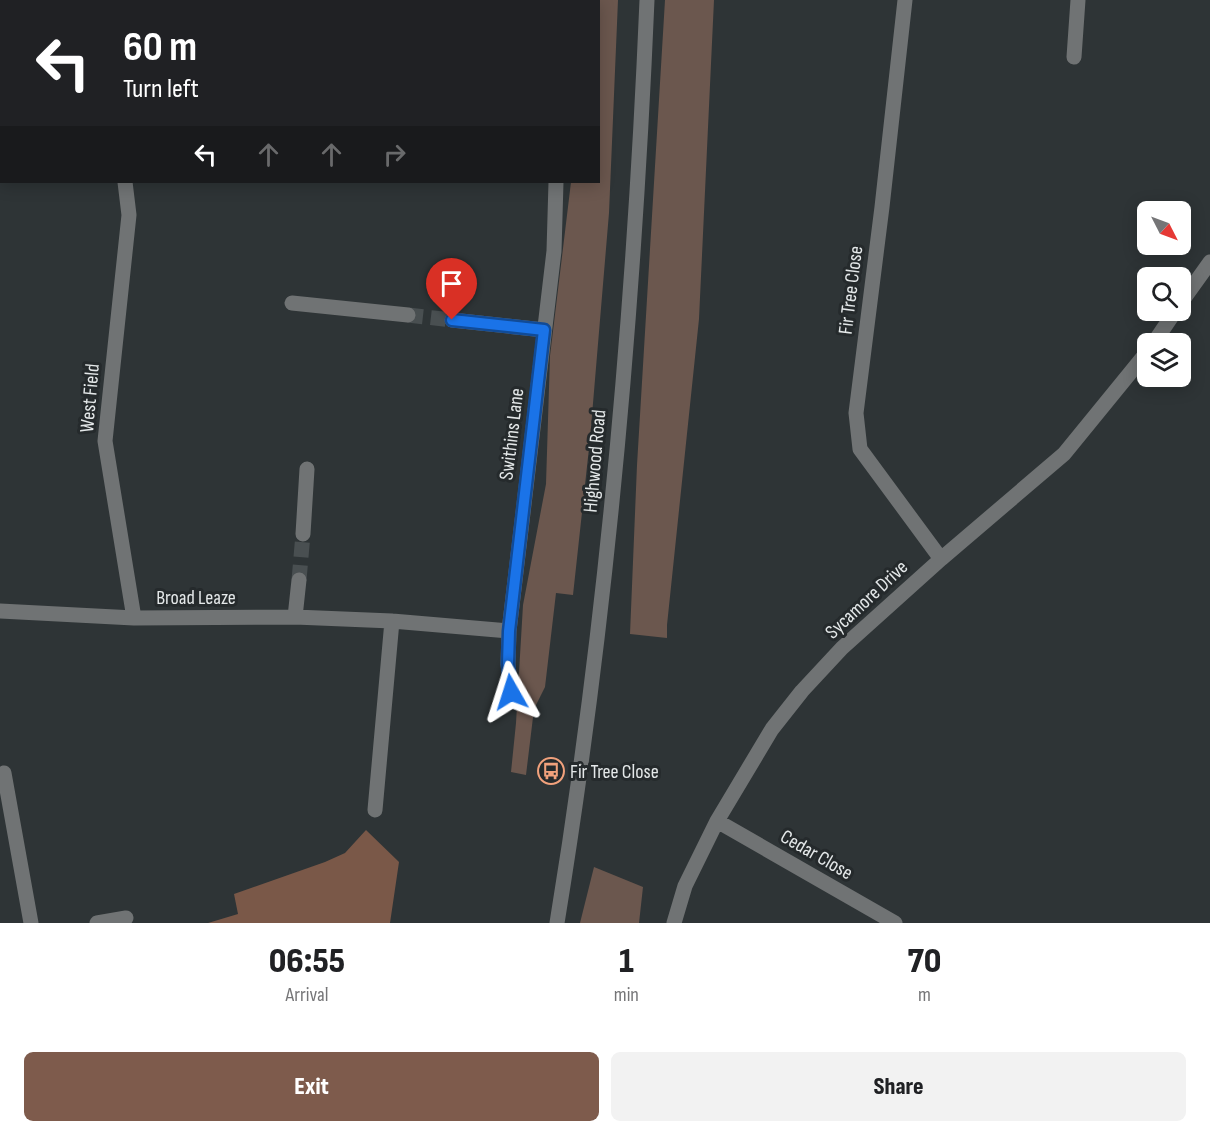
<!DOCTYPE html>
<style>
:root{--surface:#fff;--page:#f2f2f2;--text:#202124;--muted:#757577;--accent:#7e5b4c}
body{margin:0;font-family:"Sofia Sans Condensed",sans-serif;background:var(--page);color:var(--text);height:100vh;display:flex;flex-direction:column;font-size:22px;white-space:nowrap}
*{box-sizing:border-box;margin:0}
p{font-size:20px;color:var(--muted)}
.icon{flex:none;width:33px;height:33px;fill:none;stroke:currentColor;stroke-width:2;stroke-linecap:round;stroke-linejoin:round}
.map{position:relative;height:923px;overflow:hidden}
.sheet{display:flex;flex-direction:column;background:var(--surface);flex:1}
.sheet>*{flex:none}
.top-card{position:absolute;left:0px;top:0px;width:600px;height:183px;box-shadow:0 3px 15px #0003;background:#202124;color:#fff;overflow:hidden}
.needle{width:39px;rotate:132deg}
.tools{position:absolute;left:1137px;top:201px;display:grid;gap:12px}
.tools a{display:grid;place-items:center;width:54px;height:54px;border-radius:9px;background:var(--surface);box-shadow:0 3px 15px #0003;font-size:30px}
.pin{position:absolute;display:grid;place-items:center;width:51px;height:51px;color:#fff;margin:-62px -26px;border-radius:50% 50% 50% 0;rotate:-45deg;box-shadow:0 0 6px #0007}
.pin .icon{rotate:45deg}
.me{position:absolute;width:66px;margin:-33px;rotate:354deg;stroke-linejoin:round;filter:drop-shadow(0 0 4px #0008)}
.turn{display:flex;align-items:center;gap:21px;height:126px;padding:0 24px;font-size:27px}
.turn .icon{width:78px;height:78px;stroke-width:2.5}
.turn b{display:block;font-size:42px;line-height:51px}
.lanes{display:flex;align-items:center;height:57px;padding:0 24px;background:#0003;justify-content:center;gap:30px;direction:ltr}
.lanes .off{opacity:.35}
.eta{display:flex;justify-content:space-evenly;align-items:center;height:102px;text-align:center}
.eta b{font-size:36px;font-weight:800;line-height:42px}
.primary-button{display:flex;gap:12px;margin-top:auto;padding:12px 24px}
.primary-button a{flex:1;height:69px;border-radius:9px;background:var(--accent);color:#fff;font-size:24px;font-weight:800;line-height:69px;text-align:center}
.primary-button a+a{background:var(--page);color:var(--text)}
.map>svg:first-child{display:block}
</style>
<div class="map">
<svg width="1210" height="923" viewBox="0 0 1210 923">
<rect width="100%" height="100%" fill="#2e3436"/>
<path fill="#6b574e" d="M574,0H618L609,213L590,439L573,595L556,593L545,687L534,709L526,775L511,772L516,723L523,605L546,484L550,356L571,182H598V2L574,1Z
M665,0H714L699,319L667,625V638L630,634L637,465Z
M594,867L643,887L639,923H580Z"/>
<path fill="#7a5848" d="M366,830L399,862L390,923H208L238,914L234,894L325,862L345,853Z"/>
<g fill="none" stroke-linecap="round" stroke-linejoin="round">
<path stroke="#494f51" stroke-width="15" stroke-dasharray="15 8" stroke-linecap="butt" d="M408,315L452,320
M299,580L303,534"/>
<path stroke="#707374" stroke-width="15" d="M182,0V2
M905,0L882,207L856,413L860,449L941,559
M402,2V0
M459,2L467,0
M561,2V0
M1074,57L1078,0
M0,86L2,85
M125,182L129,215L105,441L134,618
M292,303L408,315
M1180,304L1210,262
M452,320L544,330
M1153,344L1176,310
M303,534L307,469
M0,611L134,618L295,617L392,621L509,631
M295,617L299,580
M511,692L508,664L509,631L554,251L556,182
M4,773L31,923
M375,810L392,621
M717,821L895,923
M97,923L126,918
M557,923C607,618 634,309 647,0
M674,923L685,886L717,821L772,729L802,691L842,648L941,559L1064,454L1148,351"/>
</g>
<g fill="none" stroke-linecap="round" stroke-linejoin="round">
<defs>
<path id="route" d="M452,320L544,330L509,631L508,664L511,692"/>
</defs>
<use href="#route" stroke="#114b97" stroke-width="15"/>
<use href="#route" stroke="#1a73e8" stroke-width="10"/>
</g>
<defs>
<symbol id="bus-ring" viewBox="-11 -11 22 22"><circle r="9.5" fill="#252a2c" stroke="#f1a17c" stroke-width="1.5"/><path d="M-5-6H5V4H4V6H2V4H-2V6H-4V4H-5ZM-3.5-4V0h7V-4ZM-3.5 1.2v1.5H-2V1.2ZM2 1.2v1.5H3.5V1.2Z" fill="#f1a17c"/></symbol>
</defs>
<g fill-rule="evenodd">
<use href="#bus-ring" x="536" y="756" width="30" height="30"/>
</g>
<g text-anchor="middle" stroke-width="6" stroke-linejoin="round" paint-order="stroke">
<g font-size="20" fill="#e4e8e9" stroke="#252a2c">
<text transform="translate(850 290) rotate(-83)" y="7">Fir Tree Close</text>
<text transform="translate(89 398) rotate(-85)" y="7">West Field</text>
<text transform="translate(511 434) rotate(-83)" y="7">Swithins Lane</text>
<text transform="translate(594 461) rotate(-85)" y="7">Highwood Road</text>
<text x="196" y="604">Broad Leaze</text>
<text transform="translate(866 599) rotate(-43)" y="7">Sycamore Drive</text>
<text transform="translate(817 854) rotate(30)" y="7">Cedar Close</text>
</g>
<g font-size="20" fill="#e4e8e9" stroke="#252a2c" text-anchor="start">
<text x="570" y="778">Fir Tree Close</text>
</g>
</g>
</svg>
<div class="tools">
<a><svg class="needle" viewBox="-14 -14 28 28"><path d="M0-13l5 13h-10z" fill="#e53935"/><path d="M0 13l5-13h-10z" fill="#757577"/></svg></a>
<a><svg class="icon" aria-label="search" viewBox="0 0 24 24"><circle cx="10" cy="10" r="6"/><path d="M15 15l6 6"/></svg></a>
<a><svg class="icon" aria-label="layers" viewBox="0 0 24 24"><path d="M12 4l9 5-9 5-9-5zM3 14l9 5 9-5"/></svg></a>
</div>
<div class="pin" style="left:452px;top:320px;background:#d93025"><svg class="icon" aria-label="arrive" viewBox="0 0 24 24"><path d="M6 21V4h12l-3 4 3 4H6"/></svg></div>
<svg class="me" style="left:511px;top:692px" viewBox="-20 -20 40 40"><path d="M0-17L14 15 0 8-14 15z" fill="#1a73e8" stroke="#fff" stroke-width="4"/></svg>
<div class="top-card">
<div class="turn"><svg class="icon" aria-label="left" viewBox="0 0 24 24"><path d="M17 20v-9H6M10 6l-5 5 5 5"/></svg><div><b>60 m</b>Turn left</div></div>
<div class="lanes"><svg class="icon" aria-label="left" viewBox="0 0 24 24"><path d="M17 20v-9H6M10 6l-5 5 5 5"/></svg><svg class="icon off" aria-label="ahead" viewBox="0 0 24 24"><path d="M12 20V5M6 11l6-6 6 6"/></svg><svg class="icon off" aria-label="ahead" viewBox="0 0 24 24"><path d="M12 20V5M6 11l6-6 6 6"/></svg><svg class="icon off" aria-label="right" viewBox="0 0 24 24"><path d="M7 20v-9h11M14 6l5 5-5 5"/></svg></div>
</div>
</div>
<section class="sheet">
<div class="eta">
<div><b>06:55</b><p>Arrival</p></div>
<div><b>1</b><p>min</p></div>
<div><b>70</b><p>m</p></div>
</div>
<div class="primary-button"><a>Exit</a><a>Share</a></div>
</section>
